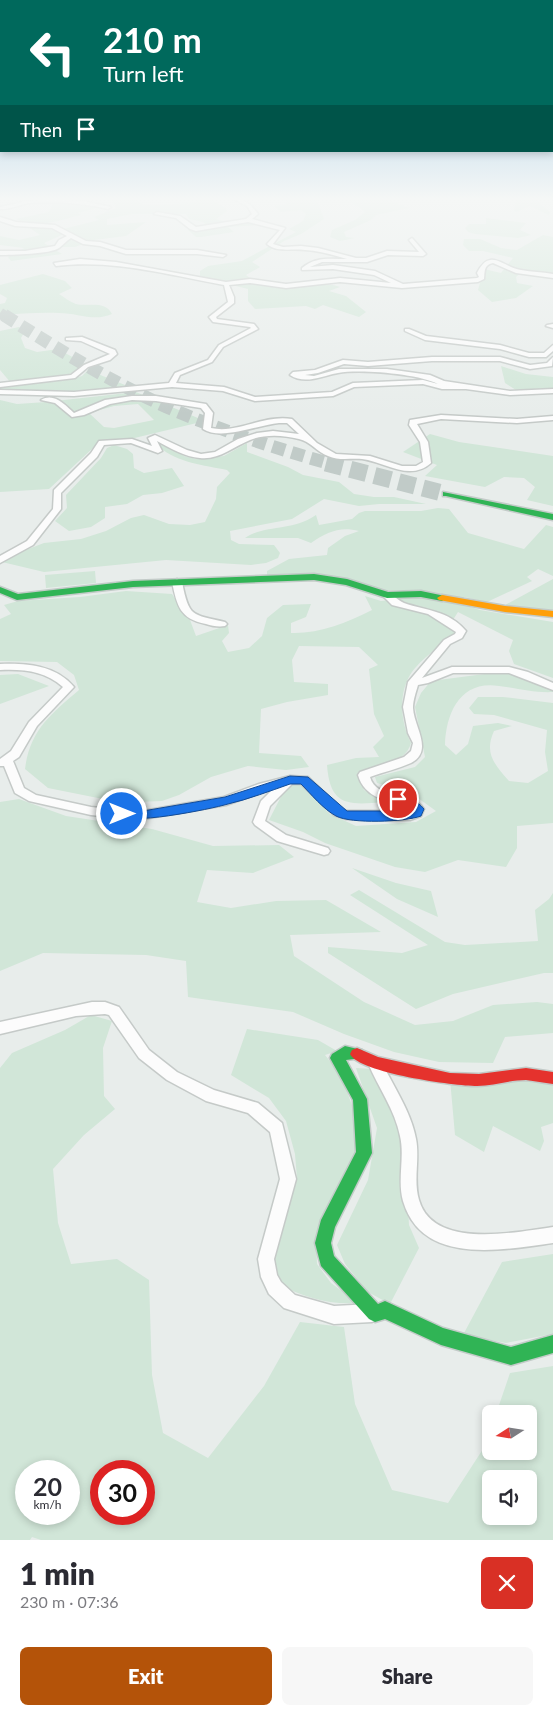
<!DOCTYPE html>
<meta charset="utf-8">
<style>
:root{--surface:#fff;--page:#f7f7f7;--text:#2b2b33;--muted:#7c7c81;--accent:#b45309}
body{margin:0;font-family:Lato,sans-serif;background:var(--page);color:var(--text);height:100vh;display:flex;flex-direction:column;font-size:19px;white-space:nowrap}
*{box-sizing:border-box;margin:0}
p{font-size:16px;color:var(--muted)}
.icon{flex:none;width:28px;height:28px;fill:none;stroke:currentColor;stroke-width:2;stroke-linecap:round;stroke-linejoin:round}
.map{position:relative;height:1540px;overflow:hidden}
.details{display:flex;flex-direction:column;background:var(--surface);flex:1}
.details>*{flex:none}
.top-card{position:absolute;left:0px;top:0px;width:554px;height:152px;box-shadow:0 2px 8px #0003;background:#00695c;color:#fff;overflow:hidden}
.needle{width:32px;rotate:258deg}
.fabs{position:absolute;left:482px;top:1405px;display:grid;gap:10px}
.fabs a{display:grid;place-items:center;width:55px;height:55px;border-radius:8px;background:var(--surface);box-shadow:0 2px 8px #0003;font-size:25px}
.speed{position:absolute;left:15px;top:1460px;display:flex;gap:10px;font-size:25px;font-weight:700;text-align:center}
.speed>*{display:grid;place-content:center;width:65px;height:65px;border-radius:50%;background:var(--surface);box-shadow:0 2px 8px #0003;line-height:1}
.speed small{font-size:12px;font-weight:400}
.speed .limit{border:8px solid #d22;background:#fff;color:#111}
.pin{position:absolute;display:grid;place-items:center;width:42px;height:42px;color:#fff;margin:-21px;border:2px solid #fff;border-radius:50%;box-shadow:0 1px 5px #0007}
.me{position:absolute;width:55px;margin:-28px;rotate:90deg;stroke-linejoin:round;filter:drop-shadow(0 0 4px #0008)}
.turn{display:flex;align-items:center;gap:18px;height:105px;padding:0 20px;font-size:22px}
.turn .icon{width:65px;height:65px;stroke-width:2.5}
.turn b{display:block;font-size:35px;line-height:42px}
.then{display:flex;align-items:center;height:48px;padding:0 20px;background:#0003;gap:10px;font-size:19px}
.round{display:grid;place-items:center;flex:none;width:52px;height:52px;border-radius:8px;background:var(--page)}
.summary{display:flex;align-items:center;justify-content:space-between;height:85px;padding:0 20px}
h1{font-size:30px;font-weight:800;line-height:38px}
.primary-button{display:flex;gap:10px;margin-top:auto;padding:10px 20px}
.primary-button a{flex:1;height:58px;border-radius:8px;background:var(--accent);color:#fff;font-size:20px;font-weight:800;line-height:58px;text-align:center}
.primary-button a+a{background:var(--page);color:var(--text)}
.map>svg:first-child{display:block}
</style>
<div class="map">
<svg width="553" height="1540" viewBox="0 0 553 1540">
<rect width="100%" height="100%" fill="#e8edeb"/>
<path fill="#d1e6d8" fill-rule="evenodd" d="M104,199H139L137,200L140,203L147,205L196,203L198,199H210L226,208L227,211L216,219C230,224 244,221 259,225L228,227L234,232L201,237H196L188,230L208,226L203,222L189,219L186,214H132L107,219V225L146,222L126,236L94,240L75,247H61L73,236L63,229L99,220L94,217L116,208L113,202Z
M282,199H319L318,202L324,219L301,234L284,241L252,262L260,267L246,275C274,300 310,276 340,287L329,291L346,296L366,312L359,317L323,305L315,309L306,306L255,309L248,301V289L200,277V271L208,266L242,261L296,232L289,229L303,221L306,214L301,210L281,212L274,206L287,205Z
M348,199H386L409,208L376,215L371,220L344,232L346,237L355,238L340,241L330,237L332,230L355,220L365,212Z
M521,199H537V201L550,212L549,215L530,206L516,212L514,210L516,200Z
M53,203H86L100,207L78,213L81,215C60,220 35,230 16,219L49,212Z
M486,218L526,223L520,230L531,235L518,238L475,234L468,232L465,228L469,224H486Z
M27,226H50L64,234L44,243L62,254L11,261L8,257L24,248L0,245V236L19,240L40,235Z
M543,235L553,237V273L524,270L516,277L517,283L533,286L516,298L492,302L478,290L484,269L501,273L513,258L483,251H469L463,245L464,239H480L501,248L517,250Z
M43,274L65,281L72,288L59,294C64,297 70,302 76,304C89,307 105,300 112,314C94,322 78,313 59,313C39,312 19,314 0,315V304L5,303L7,298L0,294V285Z
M19,327L25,331L21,338L25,348L37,352L58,349L85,364C66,382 36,380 11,383L0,370V331Z
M501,366L526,374L553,377V388L516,390L505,383Z
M88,370L130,387L78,392L0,389V386L72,379L82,376Z
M136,392L205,421L93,448L49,489L0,492V400L17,404L46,402ZM138,404L154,420L114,428L104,427L89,413L114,406Z
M430,434L459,442L553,456V506L527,500L535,487L524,478L504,477L485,487L425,476L437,465L403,452Z
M160,442L177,448L184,456L196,459L224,456L247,443V452L288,467L303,475L339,482L354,494L374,497H394L426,504H379L359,506L324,499L292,519L230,531L231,540L239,544L274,545L280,553L278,558L266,563L251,565L166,560L44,572L2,562L23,551L44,543L81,539L106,531L131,518L144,515L169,524L190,525L205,522L216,499L217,487L230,473L227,470C203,465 179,463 159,447Z
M114,445L127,449L133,454L134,468L144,473L172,468L184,486L162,493L143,495L127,504L105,507V518L91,527L69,531L55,521L67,508L66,495L101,458L107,448Z
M438,508L449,509L468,533L524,549L546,525L553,527V576L538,569L527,577L532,581L487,602L464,597L461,604L480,610L553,622V678L514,664L509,651L513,640L458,612L451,623L457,634C442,644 420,659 410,675C398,695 401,724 411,743C405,765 376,764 358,773L364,790L381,796L384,802C349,805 330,807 327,765L356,758L379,757L373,747L384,736L374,714L369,669L378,665L359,647L299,646L292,660L294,682L328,684V695L287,702L261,709L259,753L301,756L309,767L286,770L248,766L211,777L179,795L162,801L136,802L103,799L48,788L25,769C30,730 51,714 79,690L74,675L57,662L0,661V619L11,614L4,605L18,601L80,597L126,591L172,594L190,620L196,636L228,625L229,633L222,641L228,652L249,648L262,636L267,618L283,605L311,604L306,617L291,623V633C318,634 347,623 372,610L365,596L381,601L398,599L402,590H384L343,579L267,575V571L289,559L327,555L328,548L345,536L359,531C340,526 327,532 311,543L298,538H245C266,524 291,532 316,515L319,525L352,519L359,513L365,511H421Z
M95,571L96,583L46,588L45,575Z
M553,579V610L505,605Z
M492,673H509L553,689V692C534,693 518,688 499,686C461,680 446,712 445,745L456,755L468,744L473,726L498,723L512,726L494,731C484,753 494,764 509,781L528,783L548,771L545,752L547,730L494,715L474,714L469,708L478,697H503L553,703V823L517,826V848L506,867L458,860L425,872L395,867L325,843L303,832L269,820L288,783L302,785L330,814L356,826L416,822L436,811L411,793L377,783L375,777L415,767L425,757L415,707L421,693L431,681Z
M18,674L49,686L0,704V675Z
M19,799L66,816L152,829L213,846L279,845L294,857L253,873L207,870L197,902L231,908L276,901L326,900L381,932L290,935L294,956L364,1002L415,1025L453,1021L493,1005L537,1002L553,1004V1033L505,1037L493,1063L439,1062L394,1052L344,1034L293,1012L188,997L186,961L146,955L43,953L0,971V802Z
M352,868L396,883L431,891L438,917L397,899Z
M359,890L445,942L465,945L538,941L535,910L549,899L553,893V973H544L453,994L416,1009L328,953V947L402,953L428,945L350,895Z
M91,1015L112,1021L103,1048L104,1096L115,1109L84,1135L53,1169L58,1223L71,1264L117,1259L149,1280L152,1375L163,1433L208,1458L264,1386L300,1322L344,1327L355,1404L392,1490L448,1503L485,1446L491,1427V1451H529V1414H496L510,1373L553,1366V1540H41L32,1537L30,1540H0V1068L12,1053L65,1030ZM69,1471V1514H26V1471ZM101,1471H144V1514H101ZM491,1479H529V1516H491Z
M247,1029L318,1040L337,1051L325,1055L341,1075L353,1108L357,1151L316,1235L317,1264L331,1283L358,1303C328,1305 304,1297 278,1284L271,1260L274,1226L288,1210L297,1178L295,1154L286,1121L269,1098L231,1075Z
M356,1068L373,1069L404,1137L409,1225L419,1248L390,1304L368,1292L345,1264L337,1245L368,1180L377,1128Z
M553,1078V1123L541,1127L544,1141L540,1151L493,1126L484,1152L455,1135L450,1079Z
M553,1254V1334L506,1343L463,1335L502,1262Z"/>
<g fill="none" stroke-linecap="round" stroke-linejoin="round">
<path stroke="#c1cbc8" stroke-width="11" stroke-dasharray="11 5" stroke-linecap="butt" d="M0,313L6,317"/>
<path stroke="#c1cbc8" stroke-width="13" stroke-dasharray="13 7" stroke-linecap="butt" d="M4,315C59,350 116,385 176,411C226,432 278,449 331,464"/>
<path stroke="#c1cbc8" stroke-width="17" stroke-dasharray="17 8" stroke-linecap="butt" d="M326,463L446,494"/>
<defs>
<path id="street" d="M55,199L83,201L111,207L108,209C82,203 57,201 30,203C21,204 9,210 0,209V207L27,201Z
M233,199C245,198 251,205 258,214L252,219L285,228L273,244L283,247L301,246L318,248L356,258H366L387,251L419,252L409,240L412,238L426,254L423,256L388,255L367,262H322L310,267L333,265L375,271L403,284L477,278L479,277L477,273C490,247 502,267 521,270C532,272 542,272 553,274V278L516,273L493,263C483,265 485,273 484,279L478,282L402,288L340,282L286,288L250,283L229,285L234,297V303L216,317L217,319L254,324L258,329L223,347L212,362L180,375L176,383L224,387L255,397L332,392L353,383L423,380L438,384C418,374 361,369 338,373C322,376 305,385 290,375L293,372L315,370L343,360L368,362L432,357H500L530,365L547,363L553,357L552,366L530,369L500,361H432L368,366L344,364L318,373L305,375L314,376L339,369H387L430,375L444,381L510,391L553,389V393L510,395L466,389H442L423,384L354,387L333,396L255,401L223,391L172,387L74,396L0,394V390L74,392L169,383L175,373L208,360L219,345L251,328L250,327L213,322L209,317L228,302L224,285C169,275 112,259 56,266L54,263L80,259L116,262L226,282L250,279L286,284L340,278L391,283L374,275L333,269L302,270V268C316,256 331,259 347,259C334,255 320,251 305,250C292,248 278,253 267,244L280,230L248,222L196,231L190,229L176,218L154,214L157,212L180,216L196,227L246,219L252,214L247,206Z
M0,217L16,222L55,225L86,241L100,242L126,250H197L226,255L223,257L197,254H126L100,246L83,244L71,238C66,241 64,244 59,248C51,254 12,255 0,255V251H25L55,246L59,240L67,236L52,228L15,226L0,221Z
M553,324V328L546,326L547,325Z
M405,329H409L426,336L500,345L529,353H544L553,345V351L546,357H529L500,349L425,340L405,331Z
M66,338L82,337L115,350L117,354L110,360L88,367L75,378L0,387V383L71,375L84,365L110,354L81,341L66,340Z
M132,396H156L206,404L213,413L211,428C238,434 264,414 292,419L317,443L336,454L370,456L402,466H416L423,462L420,442L409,425L410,420L441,415L517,419L553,416V420L517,423L441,419L417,424L428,442L431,463C410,482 385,462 362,459C350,458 339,461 328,456C317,452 310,441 299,439C283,435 265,434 250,440C233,447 219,460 200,458C185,457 170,448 157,441L162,451L158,453L131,443L104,445L97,457L61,493V509L33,545L0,563V556L27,541L53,509L54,490L91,453L99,441L132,439L152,446L148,438L155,435L187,450L201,454L215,452L238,439L257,433L273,431L299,434L287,423H279C258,425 221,441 203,429L205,413L201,408L156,401L132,400L110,404L84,415L72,417L55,403L41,400C54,392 65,405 74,413L105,400Z
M177,579L182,582C189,618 192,614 225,622L227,624L225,626C219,627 212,626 206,624C180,619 177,606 172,582Z
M387,592C393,594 397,600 404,603C427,611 448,610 466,631L462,638L450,644L422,678L452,667H509L528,672L553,683V690L509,673H453L428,683L418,685C416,692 413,700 413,708C414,727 434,751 411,763C398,769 383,772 370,777C376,800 412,791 424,809L421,816L410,820L346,819L334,815L301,784H292L270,806L265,821L286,835L328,848L330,851L328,854L324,855L277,841L255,825L253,822L261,801L274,788L226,805L137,820L91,815L29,801L15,793L4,766H0V759L11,751L29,722L63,687C45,671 24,669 0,670V664C26,663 56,665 74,687L37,726L19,757L13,761L24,788L36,795L91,807L137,812L224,797L259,784L290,776L308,777L342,809L347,811H412L409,807C389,802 364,798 358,775L360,772L404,757L411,751L413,743L408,733L403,707L408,682L444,640L455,634L456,632L428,614L392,605L382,595Z
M92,1002H105L119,1007L149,1050L177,1072L214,1090L258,1103L282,1123L296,1179L274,1259L277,1275L281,1282L295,1295L334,1306L372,1304L378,1307L381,1313L378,1319L372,1322L334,1324L284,1308L269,1294L261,1277L258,1259L280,1179L270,1132L248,1113L206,1101L167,1080L139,1058L109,1015L105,1014L76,1016L0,1034V1022Z
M375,1057L380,1059C392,1084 411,1111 416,1139C420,1159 413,1180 419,1200C433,1250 516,1232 553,1227V1243C502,1250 422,1266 403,1201C397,1180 405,1157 400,1136C395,1110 378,1087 368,1063L370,1059Z"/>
<path id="fast" d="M443,492L553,514V520L446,496H443Z
M314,574L347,579L388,592L421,591L445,596L447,598L442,601L421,597L387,598L346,585L314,580L133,587L17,600L0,593V587L18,594L133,581Z
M345,1046L362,1050L364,1054L362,1058L346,1060L367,1099L372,1153L335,1227L331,1243L334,1256L378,1304L385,1301L443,1328L511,1347L553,1335V1353L511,1365L441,1345L385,1319L375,1322L369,1319L321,1266L315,1243L321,1220L356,1152L353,1100L330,1058L332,1054Z"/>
<path id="slow" d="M442,595L505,606L553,611V617L505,612L439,600L437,598Z"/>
<path id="jam" d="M357,1048L378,1057L450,1073L479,1074L526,1068L553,1072V1084C544,1083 535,1081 526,1080C510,1080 493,1086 477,1086C455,1086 359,1073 350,1054L352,1050Z"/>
</defs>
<use href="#street" stroke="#c5cac8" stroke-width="3"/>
<use href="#fast" stroke="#c3cbc8" stroke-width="3"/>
<use href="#slow" stroke="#c3cbc8" stroke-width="3"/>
<use href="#jam" stroke="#c3cbc8" stroke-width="3"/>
<use href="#street" fill="#fcfcfc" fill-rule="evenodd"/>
<use href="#fast" fill="#30b455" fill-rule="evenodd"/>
<use href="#slow" fill="#ff9f0a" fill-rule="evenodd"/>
<use href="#jam" fill="#e5322d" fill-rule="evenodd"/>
</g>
<linearGradient id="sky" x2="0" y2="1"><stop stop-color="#8fc1e3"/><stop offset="0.48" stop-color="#f5f7f6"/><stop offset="1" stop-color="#f5f7f6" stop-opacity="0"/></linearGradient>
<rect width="553" height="414" fill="url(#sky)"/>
<path fill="#1a73e8" stroke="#114b97" d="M290,776L308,777L347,811H412L409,807L394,802V797C404,794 418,801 424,809L421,816C405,822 351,824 336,816C323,809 311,794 301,784H290C270,791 249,799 228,804C211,809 124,827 116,814L122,810L137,812L225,797Z"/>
</svg>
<div class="fabs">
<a><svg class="needle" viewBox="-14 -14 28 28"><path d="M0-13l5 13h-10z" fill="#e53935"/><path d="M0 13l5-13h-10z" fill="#7c7c81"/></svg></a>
<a><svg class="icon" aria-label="sound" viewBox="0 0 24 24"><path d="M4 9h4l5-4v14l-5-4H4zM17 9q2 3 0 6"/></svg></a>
</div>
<div class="speed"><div>20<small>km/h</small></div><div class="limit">30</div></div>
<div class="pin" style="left:398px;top:799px;background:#d93025"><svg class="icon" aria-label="arrive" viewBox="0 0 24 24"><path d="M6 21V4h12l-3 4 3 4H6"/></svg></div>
<svg class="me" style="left:122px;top:814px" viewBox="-20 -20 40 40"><circle r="17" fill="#1a73e8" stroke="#fff" stroke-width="3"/><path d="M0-11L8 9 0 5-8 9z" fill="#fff"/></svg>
<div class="top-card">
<div class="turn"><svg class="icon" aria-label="left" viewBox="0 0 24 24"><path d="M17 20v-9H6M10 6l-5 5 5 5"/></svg><div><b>210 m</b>Turn left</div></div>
<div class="then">Then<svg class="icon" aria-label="arrive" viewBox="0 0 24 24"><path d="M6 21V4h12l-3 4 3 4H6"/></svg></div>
</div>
</div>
<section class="details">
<div class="summary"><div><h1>1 min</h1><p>230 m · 07:36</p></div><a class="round" style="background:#d93025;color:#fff"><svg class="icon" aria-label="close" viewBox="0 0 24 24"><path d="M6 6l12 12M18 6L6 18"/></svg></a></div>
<div class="primary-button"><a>Exit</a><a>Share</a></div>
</section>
